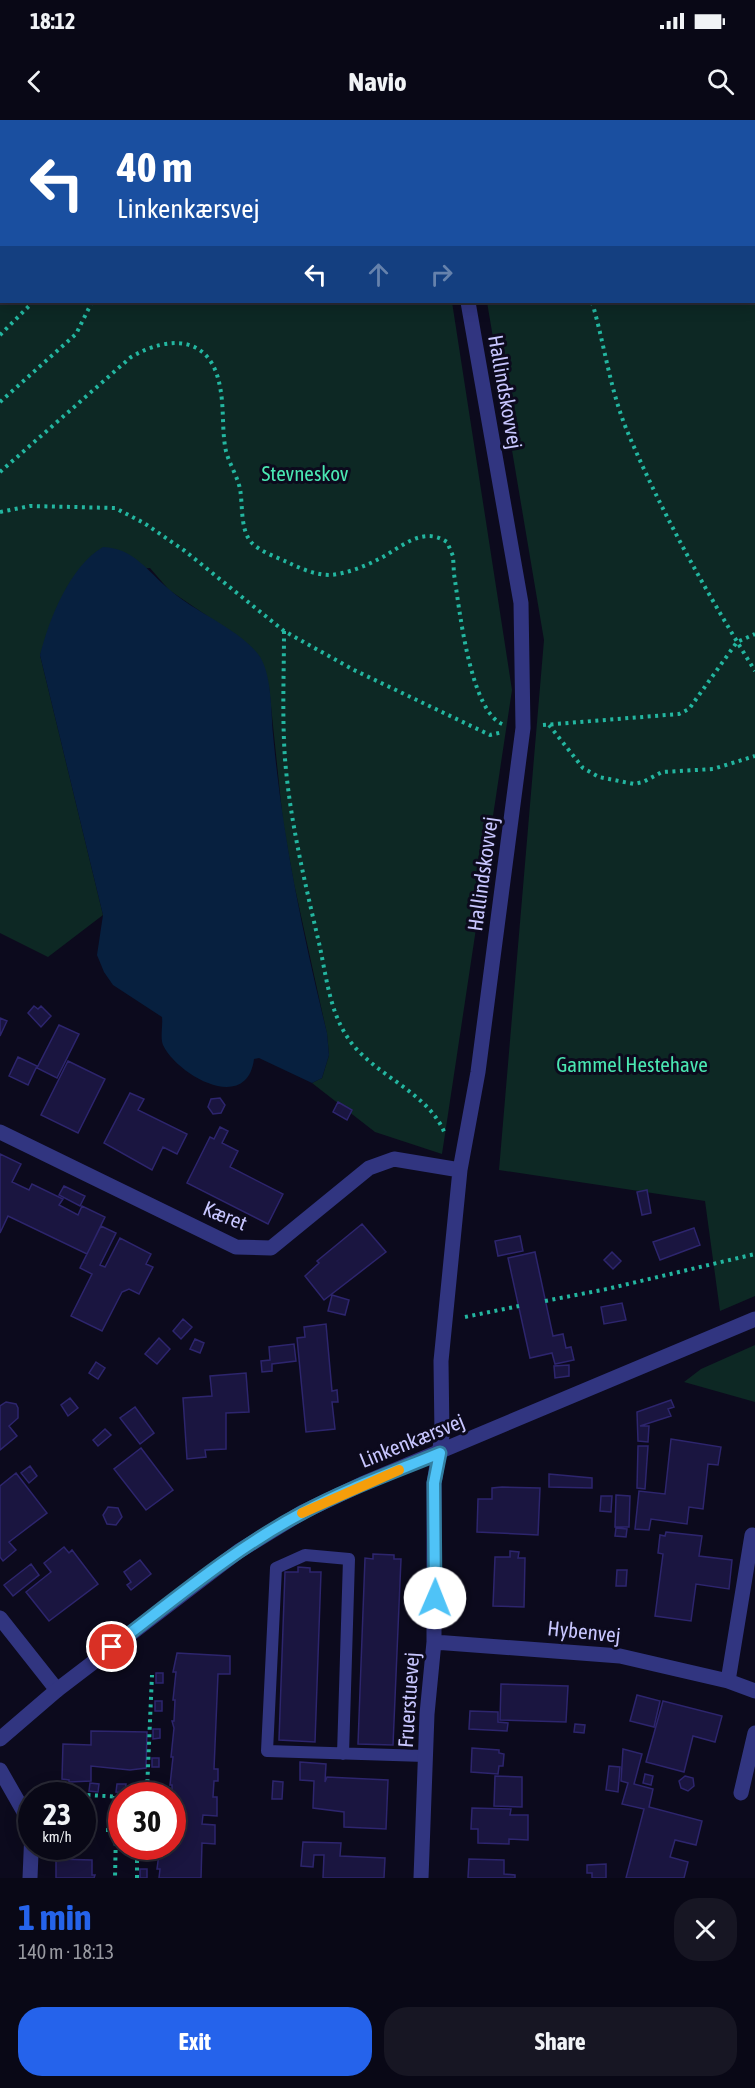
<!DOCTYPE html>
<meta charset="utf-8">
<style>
:root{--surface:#090816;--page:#171623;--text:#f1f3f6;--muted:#999aa1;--line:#292935;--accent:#2563eb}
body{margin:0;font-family:"Asap Condensed",sans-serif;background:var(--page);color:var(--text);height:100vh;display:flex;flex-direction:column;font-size:22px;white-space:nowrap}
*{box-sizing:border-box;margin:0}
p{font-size:20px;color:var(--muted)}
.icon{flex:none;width:33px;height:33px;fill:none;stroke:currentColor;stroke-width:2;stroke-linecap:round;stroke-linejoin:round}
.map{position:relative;height:1758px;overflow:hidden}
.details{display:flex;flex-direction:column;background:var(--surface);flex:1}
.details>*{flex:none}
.top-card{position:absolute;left:0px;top:0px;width:756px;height:183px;box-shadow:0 3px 15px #0003,0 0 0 2px var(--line);background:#1a4fa0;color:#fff;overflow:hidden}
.speed{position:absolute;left:18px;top:1662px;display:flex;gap:12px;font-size:30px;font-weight:700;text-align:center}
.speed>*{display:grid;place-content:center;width:78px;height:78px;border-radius:50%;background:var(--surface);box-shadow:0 3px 15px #0003,0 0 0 2px var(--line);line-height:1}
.speed small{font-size:15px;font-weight:400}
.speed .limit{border:9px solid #d22;background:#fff;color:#111}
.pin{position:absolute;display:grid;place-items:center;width:51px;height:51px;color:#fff;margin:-26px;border:3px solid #fff;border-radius:50%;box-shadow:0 2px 6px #0007}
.me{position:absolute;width:66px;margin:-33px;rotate:1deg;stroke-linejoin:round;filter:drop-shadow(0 0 4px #0008)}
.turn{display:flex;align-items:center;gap:21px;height:126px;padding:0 18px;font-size:27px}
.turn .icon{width:78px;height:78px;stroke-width:2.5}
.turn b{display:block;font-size:42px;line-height:51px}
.lanes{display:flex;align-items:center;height:57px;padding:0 18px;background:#0003;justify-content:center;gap:30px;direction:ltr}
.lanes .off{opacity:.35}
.round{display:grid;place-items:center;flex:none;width:63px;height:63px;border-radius:24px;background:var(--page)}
.head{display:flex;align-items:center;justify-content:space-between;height:102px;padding:0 18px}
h1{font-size:36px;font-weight:700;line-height:45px;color:var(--accent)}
.cta{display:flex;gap:12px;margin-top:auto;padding:12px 18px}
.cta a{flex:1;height:69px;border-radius:24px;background:var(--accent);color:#fff;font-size:24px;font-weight:700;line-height:69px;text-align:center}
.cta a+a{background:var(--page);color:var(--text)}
.status{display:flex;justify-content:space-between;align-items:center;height:42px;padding:0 30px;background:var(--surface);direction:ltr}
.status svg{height:16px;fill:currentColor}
header{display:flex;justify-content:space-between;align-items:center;height:78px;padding:0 18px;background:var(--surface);font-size:27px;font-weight:700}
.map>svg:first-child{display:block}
</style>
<div class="status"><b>18:12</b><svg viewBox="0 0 49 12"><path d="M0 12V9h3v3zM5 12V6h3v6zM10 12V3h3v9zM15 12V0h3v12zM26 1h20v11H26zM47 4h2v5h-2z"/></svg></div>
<header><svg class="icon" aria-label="back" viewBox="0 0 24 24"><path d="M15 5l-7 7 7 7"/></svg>Navio<svg class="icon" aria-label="search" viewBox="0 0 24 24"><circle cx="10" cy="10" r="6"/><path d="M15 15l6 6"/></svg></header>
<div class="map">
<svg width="755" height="1758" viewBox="0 0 755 1758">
<rect width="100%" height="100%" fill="#0c0a1d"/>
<path fill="#0d2824" d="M0,0H424L2,2V182H452L512,570L442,1034L375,1012L312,963L322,958L329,935L327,914L294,764L283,702L269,567L259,536L244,521L169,470L150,448L77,453L40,535L103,795L48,837L0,813Z
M456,0H755V1176L720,1191L705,1081L499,1050L544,520L487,182H754V2Z
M755,1225V1282L684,1262L701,1249Z"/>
<path fill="#07203f" d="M103,427C134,428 148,452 170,470C195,492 237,508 258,534C272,552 271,591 273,614C282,715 303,815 327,913L329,935L322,958L312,963L259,938L254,939C247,994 178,956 163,925C160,918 163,905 162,897L113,865L104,852L97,835L103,795L40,535C49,499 70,446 103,427Z"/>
<path fill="#1a1540" stroke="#2d256d" stroke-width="1.5" d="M34,886L38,889L41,886L51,896L41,907L28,893Z
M0,898L7,901L0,916Z
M59,905L79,914L57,958L37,948Z
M18,937L37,946L28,965L9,956Z
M68,941L105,959L78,1013L41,995Z
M130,973L144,979L138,990L187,1014L177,1034L163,1027L152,1050L104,1023Z
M220,978L225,985L221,993L213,994L208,987L211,979Z
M338,982L352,990L347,1000L333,992Z
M220,1007L228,1011L222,1023L238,1031L230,1047L283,1074L268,1104L187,1063L210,1017L214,1019Z
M0,1034L21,1044L12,1062L29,1070L32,1064L63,1079L59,1085L78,1095L82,1086L105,1097L87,1134L8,1096L0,1113Z
M64,1066L85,1076L80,1086L59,1075Z
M647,1070L651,1093L642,1095L637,1072Z
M362,1104L386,1132L324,1180L305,1156L319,1143L317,1141Z
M101,1106L116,1113L100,1145L105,1147L120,1118L151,1134L146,1144L153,1147L139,1174L129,1169L122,1172L102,1211L71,1196L92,1154L80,1148Z
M694,1108L700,1125L660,1140L653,1122Z
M520,1116L523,1131L498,1136L495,1121Z
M535,1132L553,1216L563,1214L566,1228L571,1227L574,1240L555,1244L552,1233L530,1238L508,1138Z
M612,1132L621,1141L613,1149L604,1140Z
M332,1175L349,1180L345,1195L328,1191Z
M622,1183L626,1200L604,1204L601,1187Z
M183,1199L192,1207L181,1219L173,1211Z
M326,1204L332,1271L337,1270L338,1282H332L335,1309L306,1312L297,1218L305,1217L304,1207Z
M159,1218L170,1229L157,1244L145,1234Z
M195,1219L204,1223L200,1233L190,1229Z
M294,1224L296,1241L272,1244V1251L262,1252L261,1241L270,1240L269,1227Z
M96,1242L105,1248L98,1259L89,1253Z
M569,1245V1256L555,1258L554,1246Z
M246,1253L249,1292L226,1293V1329L205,1330L206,1337L187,1339L183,1278L212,1276L210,1256Z
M70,1278L78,1288L68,1296L61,1285Z
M671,1280L674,1287L668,1289L671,1296L640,1306H649L648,1322L638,1321L637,1292Z
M6,1282L16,1284L18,1288V1298L9,1306L17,1316L0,1330V1286Z
M135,1287L154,1313L140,1324L120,1298Z
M105,1309L111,1315L98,1326L93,1320Z
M671,1319L721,1327L718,1345L708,1344L703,1389L689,1387L687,1404L651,1399L649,1410L635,1409L639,1371L665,1374Z
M638,1326H648L645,1369L637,1368Z
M141,1328L173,1370L146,1390L114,1349Z
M30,1346L37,1356L29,1363L21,1353Z
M16,1353L47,1393L9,1422L16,1430L3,1441L0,1437V1366Z
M549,1354L592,1358V1368L549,1367Z
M502,1367L540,1368L538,1415L477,1412L478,1379H492V1368Z
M616,1375L630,1376L629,1407H615Z
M601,1376H612L611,1392L600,1391Z
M108,1387L118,1388L122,1397L116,1405L107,1404L103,1395Z
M616,1408L627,1409L626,1417L615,1416Z
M666,1412L702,1416L699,1436L732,1440L729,1469L696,1464L691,1501L655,1496L663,1434L658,1433L660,1415L665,1416Z
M64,1427L69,1433L72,1430L98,1464L49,1501L26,1472L51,1452L44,1443Z
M510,1431L519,1432L518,1438H525L524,1487L493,1486L495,1437H510Z
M373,1434L394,1435V1439H401L393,1625L358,1624L365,1438L373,1439Z
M140,1440L151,1454L131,1470L127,1465L131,1462L124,1452Z
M31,1444L39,1455L13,1476L4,1465Z
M298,1447L310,1448V1452H321L315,1622L279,1620L285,1452H298Z
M617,1450H627L626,1466H616Z
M177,1533L230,1536V1554H218L214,1649H218V1661H214L213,1677H217V1696L203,1695L202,1704L215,1705V1724L202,1723L201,1758H159L160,1749H157L160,1726H172V1676H162L172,1675V1665H170L173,1637H171L174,1608L172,1601H174L175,1580H173L176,1552H173Z
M156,1553H163V1563H156Z
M501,1564L568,1566L566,1602L500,1600Z
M637,1575L660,1581L654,1607L630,1601Z
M155,1581H162V1591H155Z
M663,1581L722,1596L715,1622L693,1616L684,1652L646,1642Z
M470,1591L498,1592V1602L508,1603L507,1611L469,1609Z
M575,1604L585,1605L584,1613L574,1612Z
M153,1609H160V1618L153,1619Z
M91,1611L147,1612L146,1648L130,1650L91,1646V1661L69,1662V1660L62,1659L63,1624L91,1625Z
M472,1628L499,1630V1633L504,1634L503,1646H499L498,1654L471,1652Z
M623,1629L642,1634L634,1664L653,1669L649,1687L702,1701L696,1725L675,1720L670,1737L688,1742L684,1758H626L644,1689L622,1684L628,1663L621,1661Z
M152,1638H159V1647H152Z
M300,1642L326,1644L325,1662L327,1657L388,1660L386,1709L344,1707V1692L313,1688L314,1661L300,1660Z
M609,1646L620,1647L618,1672L606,1670Z
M645,1654L653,1656L651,1665L643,1663Z
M495,1656L522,1657V1687L494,1686Z
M685,1656L693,1658L694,1666L688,1671L681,1668L679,1661Z
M273,1661L283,1662L282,1679H272Z
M90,1663L99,1664L98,1672L89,1671Z
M54,1664H63V1672H53Z
M117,1664H126L125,1673L116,1672Z
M151,1665H158V1675L151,1674Z
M472,1688L511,1689L510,1695H528V1720L509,1719V1724L478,1723V1709H471Z
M303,1722L341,1723L340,1736L385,1738L384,1758H323L324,1735H314L313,1747L301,1746Z
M56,1739L92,1740V1755H95L94,1758H56Z
M469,1739L504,1740V1754L515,1755V1758H468Z
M606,1744V1758H592V1753H587V1745Z
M140,1749H147V1758H140Z"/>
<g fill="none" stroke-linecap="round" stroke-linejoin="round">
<path stroke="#23b6a0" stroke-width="4" stroke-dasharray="3 4.5" stroke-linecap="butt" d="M562,0V2
M592,182C605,226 610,271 628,313C663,396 708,475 755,551
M0,215L33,182
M0,282L76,214L92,182
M0,352L131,237C169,215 211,215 220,267C224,286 222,307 225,326C227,341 237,354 240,369C243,385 240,409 251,422C259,431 276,437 287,442C300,448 314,455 330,455C345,454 363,447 377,440C400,429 421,405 447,422L453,436L454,454C459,485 470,596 505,605
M0,392L30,386L115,388L144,403L185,431L284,511L354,550L490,615L503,612
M284,511C284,553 282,597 285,639C290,701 305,763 319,823C326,854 329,888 346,915C370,955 428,970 445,1014
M543,605L679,594L689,589L737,522L755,514
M549,605L583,648L599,657L634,664L643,662L662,652L713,649L755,636
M545,1181L607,1169L755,1134
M465,1197L519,1186
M35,1672L122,1677
M115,1676L116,1710
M143,1676L147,1670L152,1555
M106,1710H116L115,1758
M137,1758V1726"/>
<path stroke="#313580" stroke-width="12" d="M343,1634L349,1439L305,1435L276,1448L267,1631L425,1636"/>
<path stroke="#313580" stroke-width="15" d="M439,0V2
M0,1012L236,1127L271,1128L369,1048L394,1039L460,1050
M0,1498L57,1570
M434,1522L620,1536L728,1561L755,1571
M728,1561L752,1415
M0,1650L32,1706
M741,1673L755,1613
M30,1758L32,1710
M421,1758L427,1594L434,1522V1363L442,1316L441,1241L460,1050L478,952L523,608L521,483L468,182"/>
<path stroke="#313580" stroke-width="15" d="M0,1619L57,1570L239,1431L303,1392L362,1364L755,1199"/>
</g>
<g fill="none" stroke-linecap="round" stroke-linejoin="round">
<defs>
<path id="route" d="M112,1527C174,1480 234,1429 302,1393C346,1369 394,1352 440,1333L434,1363L435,1478"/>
</defs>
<use href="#route" stroke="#337fa1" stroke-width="15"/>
<use href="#route" stroke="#4fc3f7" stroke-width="10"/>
<path stroke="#f59e0b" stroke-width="10" d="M302,1393L399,1350"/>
</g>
<g text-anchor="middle" stroke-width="6" stroke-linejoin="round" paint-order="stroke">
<g font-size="21" fill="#c8c6ff" stroke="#0c0a1d">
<text transform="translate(505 272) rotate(80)" y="7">Hallindskovvej</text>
<text transform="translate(483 754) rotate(-82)" y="7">Hallindskovvej</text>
<text transform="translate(225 1096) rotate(22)" y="7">Kæret</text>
<text transform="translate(412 1321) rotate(-22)" y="7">Linkenkærsvej</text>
<text transform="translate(584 1512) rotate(6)" y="7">Hybenvej</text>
<text transform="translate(409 1580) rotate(-86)" y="7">Fruerstuevej</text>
</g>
<g font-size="21" fill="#4ae7b2" stroke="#0c0a1d">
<text x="305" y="361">Stevneskov</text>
<text x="632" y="952">Gammel Hestehave</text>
</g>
</g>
</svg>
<div class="speed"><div>23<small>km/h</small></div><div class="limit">30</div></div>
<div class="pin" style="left:112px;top:1527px;background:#d93025"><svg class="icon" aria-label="arrive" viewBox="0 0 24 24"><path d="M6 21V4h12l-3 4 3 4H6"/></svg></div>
<svg class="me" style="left:435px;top:1478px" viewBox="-20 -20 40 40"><circle r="19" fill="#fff"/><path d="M0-13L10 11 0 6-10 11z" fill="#4fc3f7"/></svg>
<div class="top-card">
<div class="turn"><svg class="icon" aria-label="left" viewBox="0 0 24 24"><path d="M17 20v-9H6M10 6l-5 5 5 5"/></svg><div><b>40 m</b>Linkenkærsvej</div></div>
<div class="lanes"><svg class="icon" aria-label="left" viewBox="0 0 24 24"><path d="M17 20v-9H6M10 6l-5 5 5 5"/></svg><svg class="icon off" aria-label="ahead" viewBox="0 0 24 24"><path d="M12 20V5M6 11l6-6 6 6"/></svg><svg class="icon off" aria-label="right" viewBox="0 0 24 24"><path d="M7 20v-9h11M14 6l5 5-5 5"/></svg></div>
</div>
</div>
<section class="details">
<div class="head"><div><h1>1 min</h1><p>140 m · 18:13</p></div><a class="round"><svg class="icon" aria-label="close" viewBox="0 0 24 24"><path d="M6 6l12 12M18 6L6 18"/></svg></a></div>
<div class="cta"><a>Exit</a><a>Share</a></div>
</section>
